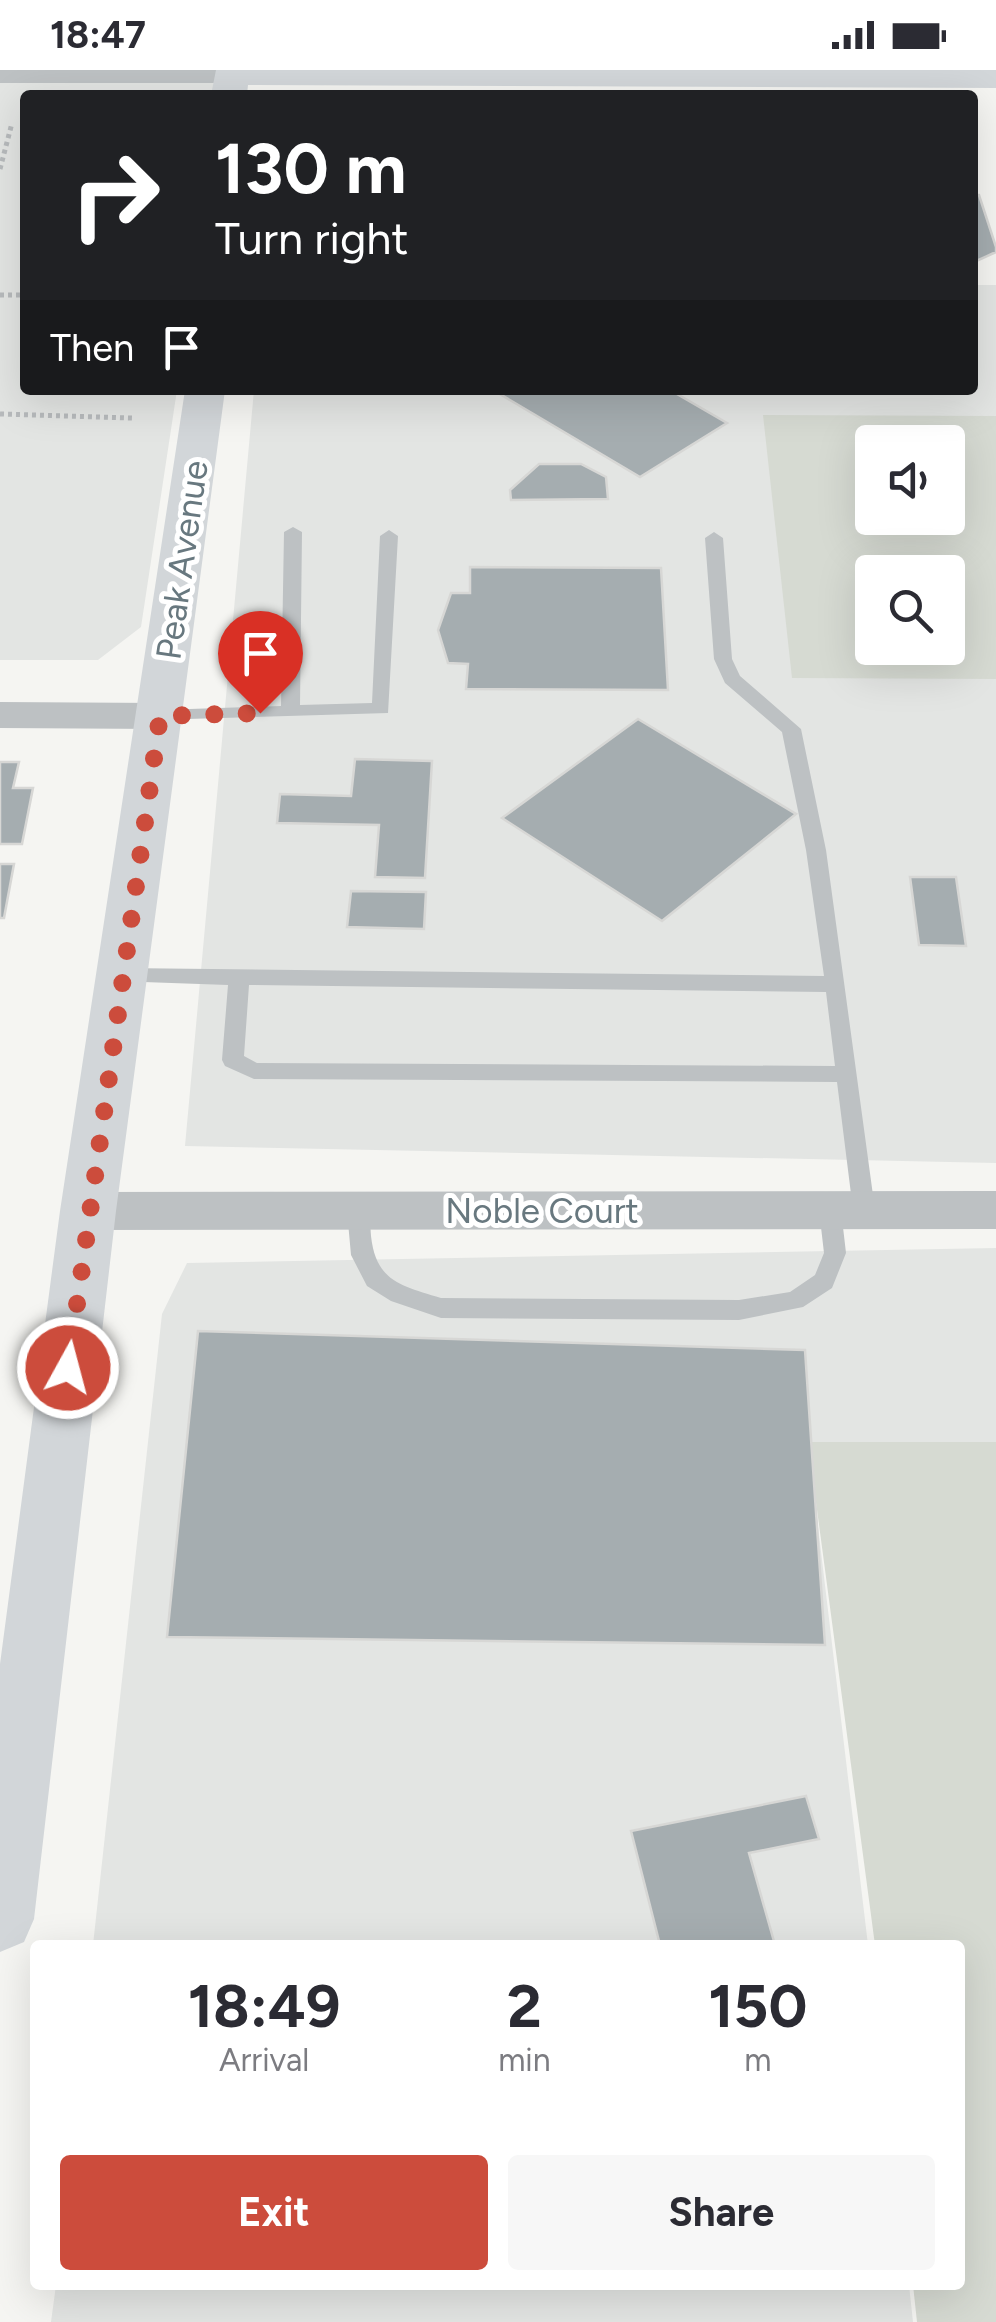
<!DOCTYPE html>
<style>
:root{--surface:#fff;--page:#f7f7f7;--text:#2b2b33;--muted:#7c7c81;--accent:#cc4c3c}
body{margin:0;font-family:Figtree,sans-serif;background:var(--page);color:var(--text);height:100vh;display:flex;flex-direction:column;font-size:38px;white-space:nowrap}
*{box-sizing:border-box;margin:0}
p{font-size:32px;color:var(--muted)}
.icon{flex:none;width:55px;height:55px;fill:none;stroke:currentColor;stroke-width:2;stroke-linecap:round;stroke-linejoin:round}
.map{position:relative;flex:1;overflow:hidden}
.sheet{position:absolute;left:30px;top:1870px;width:935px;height:350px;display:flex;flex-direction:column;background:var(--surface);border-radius:10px;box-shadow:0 10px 40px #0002}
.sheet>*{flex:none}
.hud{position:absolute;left:20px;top:20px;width:958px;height:305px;border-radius:10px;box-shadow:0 10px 40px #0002;background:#202124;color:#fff;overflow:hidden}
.tools{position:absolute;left:855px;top:355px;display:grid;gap:20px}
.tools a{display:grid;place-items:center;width:110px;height:110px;border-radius:10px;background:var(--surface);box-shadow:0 10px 40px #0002;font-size:50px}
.pin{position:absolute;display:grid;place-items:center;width:85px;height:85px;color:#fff;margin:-102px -42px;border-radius:50% 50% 50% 0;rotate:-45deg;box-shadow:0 0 10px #0007}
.pin .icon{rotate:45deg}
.me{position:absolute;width:110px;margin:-55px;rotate:7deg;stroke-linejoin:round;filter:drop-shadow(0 0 8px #0008)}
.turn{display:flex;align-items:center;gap:35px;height:210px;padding:0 30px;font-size:45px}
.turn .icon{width:130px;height:130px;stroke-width:2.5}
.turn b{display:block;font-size:70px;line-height:85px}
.then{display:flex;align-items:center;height:95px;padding:0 30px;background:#0003;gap:20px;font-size:38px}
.eta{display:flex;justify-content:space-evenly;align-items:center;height:170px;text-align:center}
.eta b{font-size:60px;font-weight:700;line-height:70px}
.action{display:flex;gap:20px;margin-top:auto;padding:20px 30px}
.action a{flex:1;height:115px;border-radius:10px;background:var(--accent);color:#fff;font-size:40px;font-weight:700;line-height:115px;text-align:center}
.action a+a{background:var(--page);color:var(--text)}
.status{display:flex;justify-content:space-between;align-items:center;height:70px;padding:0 50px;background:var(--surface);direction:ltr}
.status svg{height:28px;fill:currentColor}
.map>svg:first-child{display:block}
</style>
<div class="status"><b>18:47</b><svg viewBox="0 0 49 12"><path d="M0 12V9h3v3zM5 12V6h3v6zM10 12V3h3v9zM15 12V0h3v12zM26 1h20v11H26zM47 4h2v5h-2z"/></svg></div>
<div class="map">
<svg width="996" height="2252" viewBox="0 0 996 2252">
<rect width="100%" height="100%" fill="#f5f5f2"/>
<path fill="#e3e5e3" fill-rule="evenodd" d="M0,7H200L223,18L222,25H25V320H177L141,557L98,590H0Z
M973,215H996V1093L185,1076L254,320H972ZM872,372H948V448H872ZM872,502H948V578H872Z
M996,1178V1372L808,1373L868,1875H93L162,1244L187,1193Z
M56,2215H909L913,2252H51Z"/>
<path fill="#d6dad2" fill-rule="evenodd" d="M763,345L996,346V609L792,608ZM872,372H948V448H872ZM872,502H948V578H872Z
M808,1372H996V2252H917L913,2215H960V1875H875Z"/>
<path fill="#a5adb0" stroke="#d7d7d5" stroke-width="2.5" d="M972,125H979L996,177V182L972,193Z
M493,320H670L727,353L640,407Z
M539,394H581L606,407L608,429L511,430L510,420Z
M470,497L661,498L668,620L466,619L468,594L448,593L438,560L451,523H470Z
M638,649L796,744L662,851L502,748Z
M355,689L432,691L425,808L375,807L379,755L277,753L280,724L351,726Z
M0,692H19L13,718H33L22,774H0Z
M0,794H14L4,848H0Z
M910,807H956L966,876L919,875Z
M351,821L426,822L424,859L347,857Z
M198,1261L805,1280L825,1575L167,1567Z
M806,1726L819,1769L749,1783L775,1875H660L631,1761Z"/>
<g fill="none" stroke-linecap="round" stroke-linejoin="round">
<path stroke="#b7babc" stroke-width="5" stroke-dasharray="4 4" stroke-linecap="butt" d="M0,99L12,53
M0,225H25
M0,344L132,348"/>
<path fill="#bdc1c3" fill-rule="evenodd" d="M293,457L302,462L300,635L372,633L380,466L389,460L398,466L388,643L153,650L150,646L160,640L281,636L284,462Z
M714,462L723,468L732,589L740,606L801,659L826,780L875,1140L872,1146H856L853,1140L837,1012L254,1009L225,996L222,990L228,915L115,911L112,906L115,901L122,898L824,906L806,780L782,662L725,613L714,589L705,468ZM249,915L826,922L835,996L257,993L244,986Z
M830,1131L838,1134L841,1140L846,1183L832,1218L803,1237L739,1250L441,1248L391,1231L367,1216L351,1185L347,1141L350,1135H366C371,1145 370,1155 371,1166C376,1212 402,1216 441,1228L739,1230L790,1222L815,1205L824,1183L819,1140L822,1134Z"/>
<path fill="#bdc1c3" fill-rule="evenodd" d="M0,0H246L242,10L231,13H0Z
M0,632L160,633L174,637L180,646L174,655L160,659L0,658Z
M996,1121V1159L88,1160L71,1154L64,1141L71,1128L88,1122Z"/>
<path fill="#d2d6d9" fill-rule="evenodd" d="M216,0H996V18L248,15L247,25H211Z
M185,320H225L116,1141L34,1849L24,1872L0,1882V1594L60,1141Z"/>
</g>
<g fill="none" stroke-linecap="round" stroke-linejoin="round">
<path stroke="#cc4c3c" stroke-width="18" stroke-dasharray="0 32.4" d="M68,1298L160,646L260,643"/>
</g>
<g text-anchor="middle" stroke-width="10" stroke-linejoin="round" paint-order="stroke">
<g font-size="35" fill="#68787f" stroke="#fff">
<text transform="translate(182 490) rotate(-82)" y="12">Peak Avenue</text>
<text x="542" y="1153">Noble Court</text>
</g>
</g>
</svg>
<div class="tools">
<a><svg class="icon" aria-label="sound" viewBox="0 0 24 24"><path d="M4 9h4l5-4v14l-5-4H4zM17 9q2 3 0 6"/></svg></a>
<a><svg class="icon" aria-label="search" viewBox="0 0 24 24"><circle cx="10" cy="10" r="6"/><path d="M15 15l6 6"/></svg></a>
</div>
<div class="pin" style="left:260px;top:643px;background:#d93025"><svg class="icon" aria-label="arrive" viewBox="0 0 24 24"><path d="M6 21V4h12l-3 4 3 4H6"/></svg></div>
<svg class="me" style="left:68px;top:1298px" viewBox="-20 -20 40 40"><circle r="17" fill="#cc4c3c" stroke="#fff" stroke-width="3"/><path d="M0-11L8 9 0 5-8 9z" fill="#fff"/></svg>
<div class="hud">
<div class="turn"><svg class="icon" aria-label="right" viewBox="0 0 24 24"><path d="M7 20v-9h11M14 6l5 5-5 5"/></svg><div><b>130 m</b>Turn right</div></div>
<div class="then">Then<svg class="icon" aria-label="arrive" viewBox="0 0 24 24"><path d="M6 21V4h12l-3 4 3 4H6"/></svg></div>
</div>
<section class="sheet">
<div class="eta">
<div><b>18:49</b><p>Arrival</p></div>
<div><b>2</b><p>min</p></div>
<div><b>150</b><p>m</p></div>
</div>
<div class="action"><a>Exit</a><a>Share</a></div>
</section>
</div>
